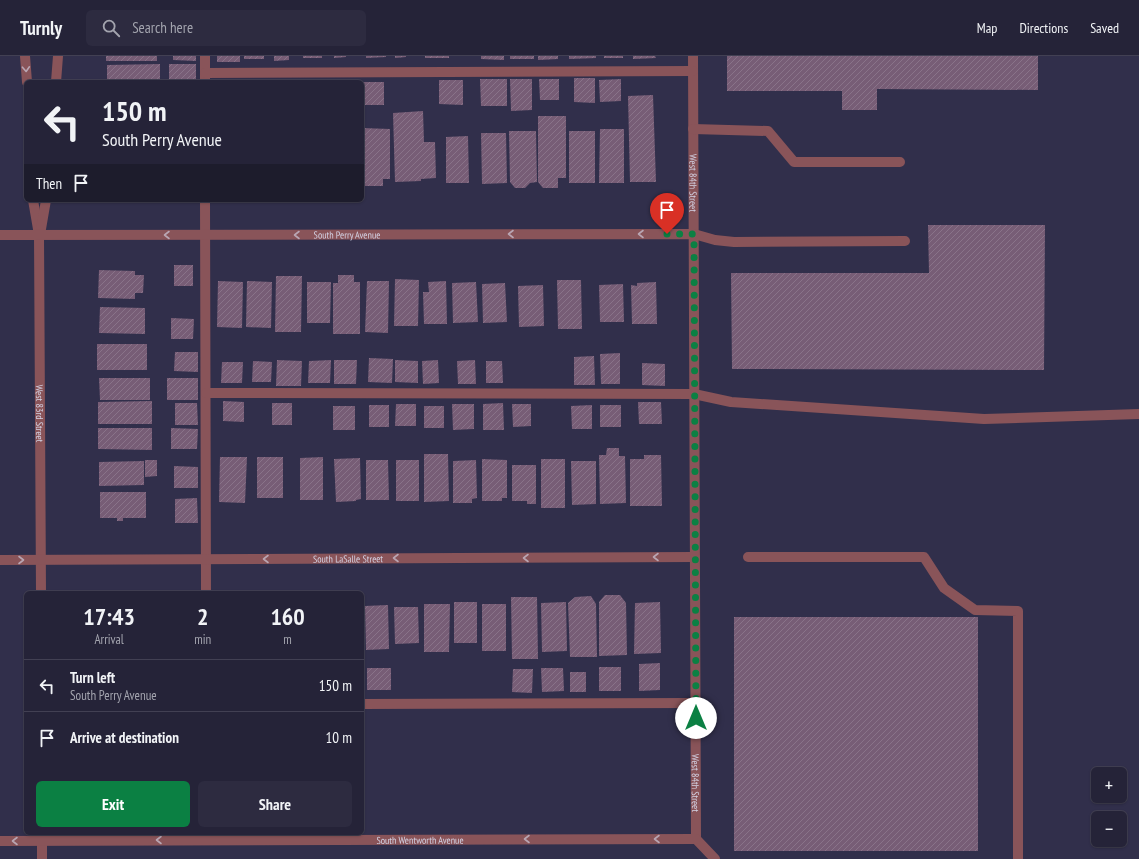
<!DOCTYPE html>
<meta charset="utf-8">
<style>
:root{--surface:#252338;--page:#2d2b40;--text:#f1f3f6;--muted:#a3a4ae;--line:#424053;--accent:#0b8043}
body{margin:0;font-family:"PT Sans Narrow",sans-serif;background:var(--page);color:var(--text);height:100vh;display:flex;flex-direction:column;font-size:15px;white-space:nowrap}
*{box-sizing:border-box;margin:0}
p{font-size:13px;color:var(--muted)}
.icon{flex:none;width:22px;height:22px;fill:none;stroke:currentColor;stroke-width:2;stroke-linecap:round;stroke-linejoin:round}
.map{position:relative;flex:1;overflow:hidden}
.drawer{position:absolute;left:24px;top:535px;width:340px;height:244px;display:flex;flex-direction:column;background:var(--surface);border-radius:6px;box-shadow:0 1px 3px #0004,0 0 0 1px var(--line)}
.drawer>*{flex:none}
.hud{position:absolute;left:24px;top:24px;width:340px;height:122px;border-radius:6px;box-shadow:0 1px 3px #0004,0 0 0 1px var(--line);background:#252338;color:var(--text);overflow:hidden}
.buttons{position:absolute;left:1091px;top:711px;display:grid;gap:8px}
.buttons a{display:grid;place-items:center;width:36px;height:36px;border-radius:6px;background:var(--surface);box-shadow:0 1px 3px #0004,0 0 0 1px var(--line);font-size:20px}
.pin{position:absolute;display:grid;place-items:center;width:34px;height:34px;color:#fff;margin:-41px -17px;border-radius:50% 50% 50% 0;rotate:-45deg;box-shadow:0 0 4px #0007}
.pin .icon{rotate:45deg}
.me{position:absolute;width:44px;margin:-22px;rotate:0deg;stroke-linejoin:round;filter:drop-shadow(0 0 3px #0008)}
.turn{display:flex;align-items:center;gap:14px;height:84px;padding:0 12px;font-size:18px}
.turn .icon{width:52px;height:52px;stroke-width:2.5}
.turn b{display:block;font-size:28px;line-height:34px}
.then{display:flex;align-items:center;height:38px;padding:0 12px;background:#0003;gap:8px;font-size:15px}
.eta{display:flex;justify-content:space-evenly;align-items:center;height:68px;text-align:center}
.eta b{font-size:24px;font-weight:700;line-height:28px}
.button{display:flex;gap:8px;margin-top:auto;padding:8px 12px}
.button a{flex:1;height:46px;border-radius:6px;background:var(--accent);color:#fff;font-size:16px;font-weight:700;line-height:46px;text-align:center}
.button a+a{background:var(--page);color:var(--text)}
ul{padding:0;list-style:none}
li{display:flex;align-items:center;gap:12px;height:52px;padding:0 12px;border-top:1px solid var(--line)}
li div{flex:1}
li b{display:block;font-size:15px}
li em{font-style:normal}
header{display:flex;align-items:center;gap:24px;box-sizing:border-box;height:56px;padding:0 20px;background:var(--surface);border-bottom:1px solid var(--line)}
header strong{font-size:19px}
nav{display:flex;gap:22px;margin-inline-start:auto;font-size:14px}
.search{width:280px;height:36px;background:var(--page);display:flex;align-items:center;gap:10px;box-sizing:border-box;padding:0 14px;border-radius:6px;color:var(--muted);font-size:15px}
.map>svg:first-child{display:block}
</style>
<header>
<strong>Turnly</strong>
<div class="search"><svg class="icon" aria-label="search" viewBox="0 0 24 24"><circle cx="10" cy="10" r="6"/><path d="M15 15l6 6"/></svg>Search here</div>
<nav><a>Map</a><a>Directions</a><a>Saved</a></nav>
</header>
<div class="map">
<svg width="1139" height="803" viewBox="0 0 1139 803">
<defs>
<pattern id="building-hatch" width="6" height="6" patternUnits="userSpaceOnUse"><rect width="6" height="6" fill="#775d76"/><path d="M-1 1l2-2M0 6l6-6M5 7l2-2" fill="none" stroke="#897389"/></pattern>
</defs>
<rect width="100%" height="100%" fill="#312f4b"/>
<path fill="url(#building-hatch)" d="M106,0H157V5H106Z
M173,0H196V5L173,4Z
M217,0H240V6H217Z
M244,0H264V3H244Z
M274,0H289V4L274,5Z
M303,0H322V2H303Z
M334,0H346V1L334,2Z
M366,0H386V1L366,2Z
M395,0H406V1L395,2Z
M425,0H449V2H425Z
M481,0H504V4L481,3Z
M510,0H534V3H510Z
M538,0H558V3L538,4Z
M569,0H596V2L569,3Z
M604,0H623V2H604Z
M633,0H655L656,2L633,3Z
M727,0H1038V34L877,33V54H842V35H727Z
M160,8V26H107V9Z
M169,8H196V26H169Z
M574,22H595V47L574,46Z
M480,23H507V50H481Z
M510,23H532V54L511,55Z
M539,23H559V44H540Z
M621,23V45L600,46L599,24Z
M439,24H463V49L439,48Z
M363,26H384V49H363Z
M653,39L656,126H630L628,40Z
M423,55L424,86H435L436,122L421,123V125L395,126L393,57Z
M538,60H566V122H558V132H543L538,126Z
M362,72L390,73V123H383V130H365V124H362Z
M600,73H624V127H599Z
M509,75H536L537,126L530,127L525,132H515L510,126Z
M569,75H595V127H569Z
M481,77H506L507,127L482,128Z
M468,80L469,127H446V81Z
M928,169H1045L1044,314L732,313L731,217H929Z
M174,209H193V230H174Z
M99,214L135,215V219H144L143,237H135V243L98,242Z
M338,219H354V226H360V278H333V227H338Z
M276,220H302L301,276H275Z
M395,223L419,224L418,270H394Z
M557,224H581L582,273H558Z
M218,225L243,226L242,272L217,271Z
M247,225L272,226L271,272L246,271Z
M367,225H389L388,277L365,276Z
M446,225L447,268H424L423,236H429L428,226Z
M307,226H331L330,267H307Z
M476,226L478,266L453,267L452,227Z
M656,226L657,268H632L631,229L637,230V227Z
M505,227L507,266L483,267L482,228Z
M623,228L624,266H600L599,229Z
M543,229L544,270L519,271L518,230Z
M100,251L145,252V278L99,277Z
M171,262L194,263L193,283H171Z
M97,288H147V314H97Z
M175,296H198V316L174,315Z
M620,297V328H601L600,298Z
M594,300L595,329H574V301Z
M369,302L393,303L392,327L368,326Z
M277,304L302,305L301,330H276Z
M331,304L330,327H308L309,305Z
M334,304H357L356,328H334Z
M395,304L418,305V327L395,326Z
M438,304L439,327L423,328L422,305Z
M475,304L476,328H458L457,305Z
M253,305L272,306L271,326H252Z
M486,305H502L503,327H486Z
M222,306H243L242,327H221Z
M642,307L665,308V330L642,329Z
M99,322H150V344H100Z
M167,322H198V344H167Z
M152,345V368H98V346Z
M223,345L244,346V366L223,365Z
M638,346H661L662,368H639Z
M175,347H197L198,369H175Z
M272,347H292V369H272Z
M503,347L504,374H483V348Z
M396,348H416V370H395Z
M452,348H474V373L453,374Z
M512,348H531V370L513,371Z
M369,349H389V371H369Z
M592,349V373H572L571,350Z
M600,349H621V371H600Z
M333,350H355V374H333Z
M424,350H444V372H424Z
M98,372H152V394L98,393Z
M171,372L198,373L197,393H171Z
M607,392H619V400H625L626,447L600,448L599,399H606Z
M424,398H448L449,445L424,446Z
M644,399H661L662,450H630V403H644Z
M220,401H247L245,447L219,446Z
M257,401H283V442H257Z
M323,401V444H300V402Z
M360,402L361,443L356,444V445L336,446L334,403Z
M482,403L507,404V442H502V445H482Z
M541,403H565V452H541Z
M145,404H157V420L145,421Z
M366,404H388L389,444H366Z
M396,404H419V445H396Z
M476,404L477,442L472,443V447H453V405Z
M144,405V429L99,430V406Z
M571,405H596V448L572,449Z
M512,409H536V448H527V445H512Z
M174,410L198,411V432H174Z
M100,436H146V462H123V465H117V462H100Z
M197,442L198,467H175V443Z
M177,535H198L197,537H177Z
M605,539H620L626,547L627,599L599,600V546Z
M591,540L596,548L597,601H570L568,547L575,541Z
M511,541H537L538,603H512Z
M454,546H477V587H454Z
M566,546L567,595L542,596L541,547Z
M660,546L661,597L634,598L635,547Z
M424,548H450L449,596H424Z
M482,548H506V595H482Z
M388,549L389,593L366,594L365,550Z
M394,551H418L419,587L395,588Z
M734,561H978V795H734Z
M660,607V634L639,635V608Z
M599,611H621V635H599Z
M367,612H391V634H367Z
M541,612H563L564,635L542,636Z
M513,613H533L532,637L512,636Z
M570,616H586V636H570Z"/>
<g fill="none" stroke-linecap="round" stroke-linejoin="round">
<g stroke="#895459" stroke-width="10">
<path d="M25,0L27,26"/>
<path d="M205,0V26"/>
<path id="s1" d="M693,0L696,783"/>
<path d="M205,17L693,15"/>
<path d="M56,26L58,0"/>
<path d="M693,73L768,75L794,106H900"/>
<path id="s2" d="M33,144L39,179L41,537"/>
<path d="M205,144L206,537"/>
<path d="M41,173L46,144"/>
<path id="s3" d="M0,179L694,178L715,184L734,186L905,185"/>
<path d="M206,337L694,338L731,346L984,363L1139,358"/>
<path d="M748,501H924L944,532L975,554L1018,555V803"/>
<path id="s4" d="M0,504L695,501"/>
<path d="M362,648L696,647"/>
<path d="M42,777V803"/>
<path d="M696,783L715,803"/>
<path id="s5" d="M0,785L696,783"/>
</g>
</g>
<defs><path id="oneway-chevron" d="M-2-3.5L2.5 0L-2 3.5" fill="none" stroke-width="1.6" stroke-linecap="round" stroke-linejoin="round"/></defs>
<g stroke="#b9a6b3">
<use href="#oneway-chevron" transform="translate(26 13) rotate(87)"/>
<use href="#oneway-chevron" transform="translate(511 178) rotate(180)"/>
<use href="#oneway-chevron" transform="translate(641 178) rotate(180)"/>
<use href="#oneway-chevron" transform="translate(167 179) rotate(180)"/>
<use href="#oneway-chevron" transform="translate(297 179) rotate(180)"/>
<use href="#oneway-chevron" transform="translate(656 501) rotate(180)"/>
<use href="#oneway-chevron" transform="translate(396 502) rotate(180)"/>
<use href="#oneway-chevron" transform="translate(526 502) rotate(180)"/>
<use href="#oneway-chevron" transform="translate(266 503) rotate(180)"/>
<use href="#oneway-chevron" transform="translate(21 504)"/>
<use href="#oneway-chevron" transform="translate(527 783) rotate(180)"/>
<use href="#oneway-chevron" transform="translate(657 783) rotate(180)"/>
<use href="#oneway-chevron" transform="translate(159 784) rotate(180)"/>
<use href="#oneway-chevron" transform="translate(15 785) rotate(180)"/>
</g>
<g fill="none" stroke-linecap="round" stroke-linejoin="round">
<path stroke="#0b8043" stroke-width="7" stroke-dasharray="0 12.6" d="M667,178H694L696,662"/>
</g>
<g text-anchor="middle" stroke-width="4" stroke-linejoin="round" paint-order="stroke">
<g font-size="10" fill="#d3d2e4" stroke="#312f4b">
<text dy="4" stroke="none"><textPath href="#s1" startOffset="127">West 84th Street</textPath></text>
<text dy="4" stroke="none"><textPath href="#s3" startOffset="347">South Perry Avenue</textPath></text>
<text dy="4" stroke="none"><textPath href="#s2" startOffset="214">West 83rd Street</textPath></text>
<text dy="4" stroke="none"><textPath href="#s4" startOffset="348">South LaSalle Street</textPath></text>
<text dy="4" stroke="none"><textPath href="#s1" startOffset="727">West 84th Street</textPath></text>
<text dy="4" stroke="none"><textPath href="#s5" startOffset="420">South Wentworth Avenue</textPath></text>
</g>
</g>
</svg>
<div class="buttons">
<a>+</a>
<a>−</a>
</div>
<div class="pin" style="left:667px;top:178px;background:#d93025"><svg class="icon" aria-label="arrive" viewBox="0 0 24 24"><path d="M6 21V4h12l-3 4 3 4H6"/></svg></div>
<svg class="me" style="left:696px;top:662px" viewBox="-20 -20 40 40"><circle r="19" fill="#fff"/><path d="M0-13L10 11 0 6-10 11z" fill="#0b8043"/></svg>
<div class="hud">
<div class="turn"><svg class="icon" aria-label="left" viewBox="0 0 24 24"><path d="M17 20v-9H6M10 6l-5 5 5 5"/></svg><div><b>150 m</b>South Perry Avenue</div></div>
<div class="then">Then<svg class="icon" aria-label="arrive" viewBox="0 0 24 24"><path d="M6 21V4h12l-3 4 3 4H6"/></svg></div>
</div>
<section class="drawer">
<div class="eta">
<div><b>17:43</b><p>Arrival</p></div>
<div><b>2</b><p>min</p></div>
<div><b>160</b><p>m</p></div>
</div>
<ul>
<li><svg class="icon" aria-label="left" viewBox="0 0 24 24"><path d="M17 20v-9H6M10 6l-5 5 5 5"/></svg><div><b>Turn left</b><p>South Perry Avenue</p></div><em>150 m</em></li>
<li><svg class="icon" aria-label="arrive" viewBox="0 0 24 24"><path d="M6 21V4h12l-3 4 3 4H6"/></svg><div><b>Arrive at destination</b></div><em>10 m</em></li>
</ul>
<div class="button"><a>Exit</a><a>Share</a></div>
</section>
</div>
